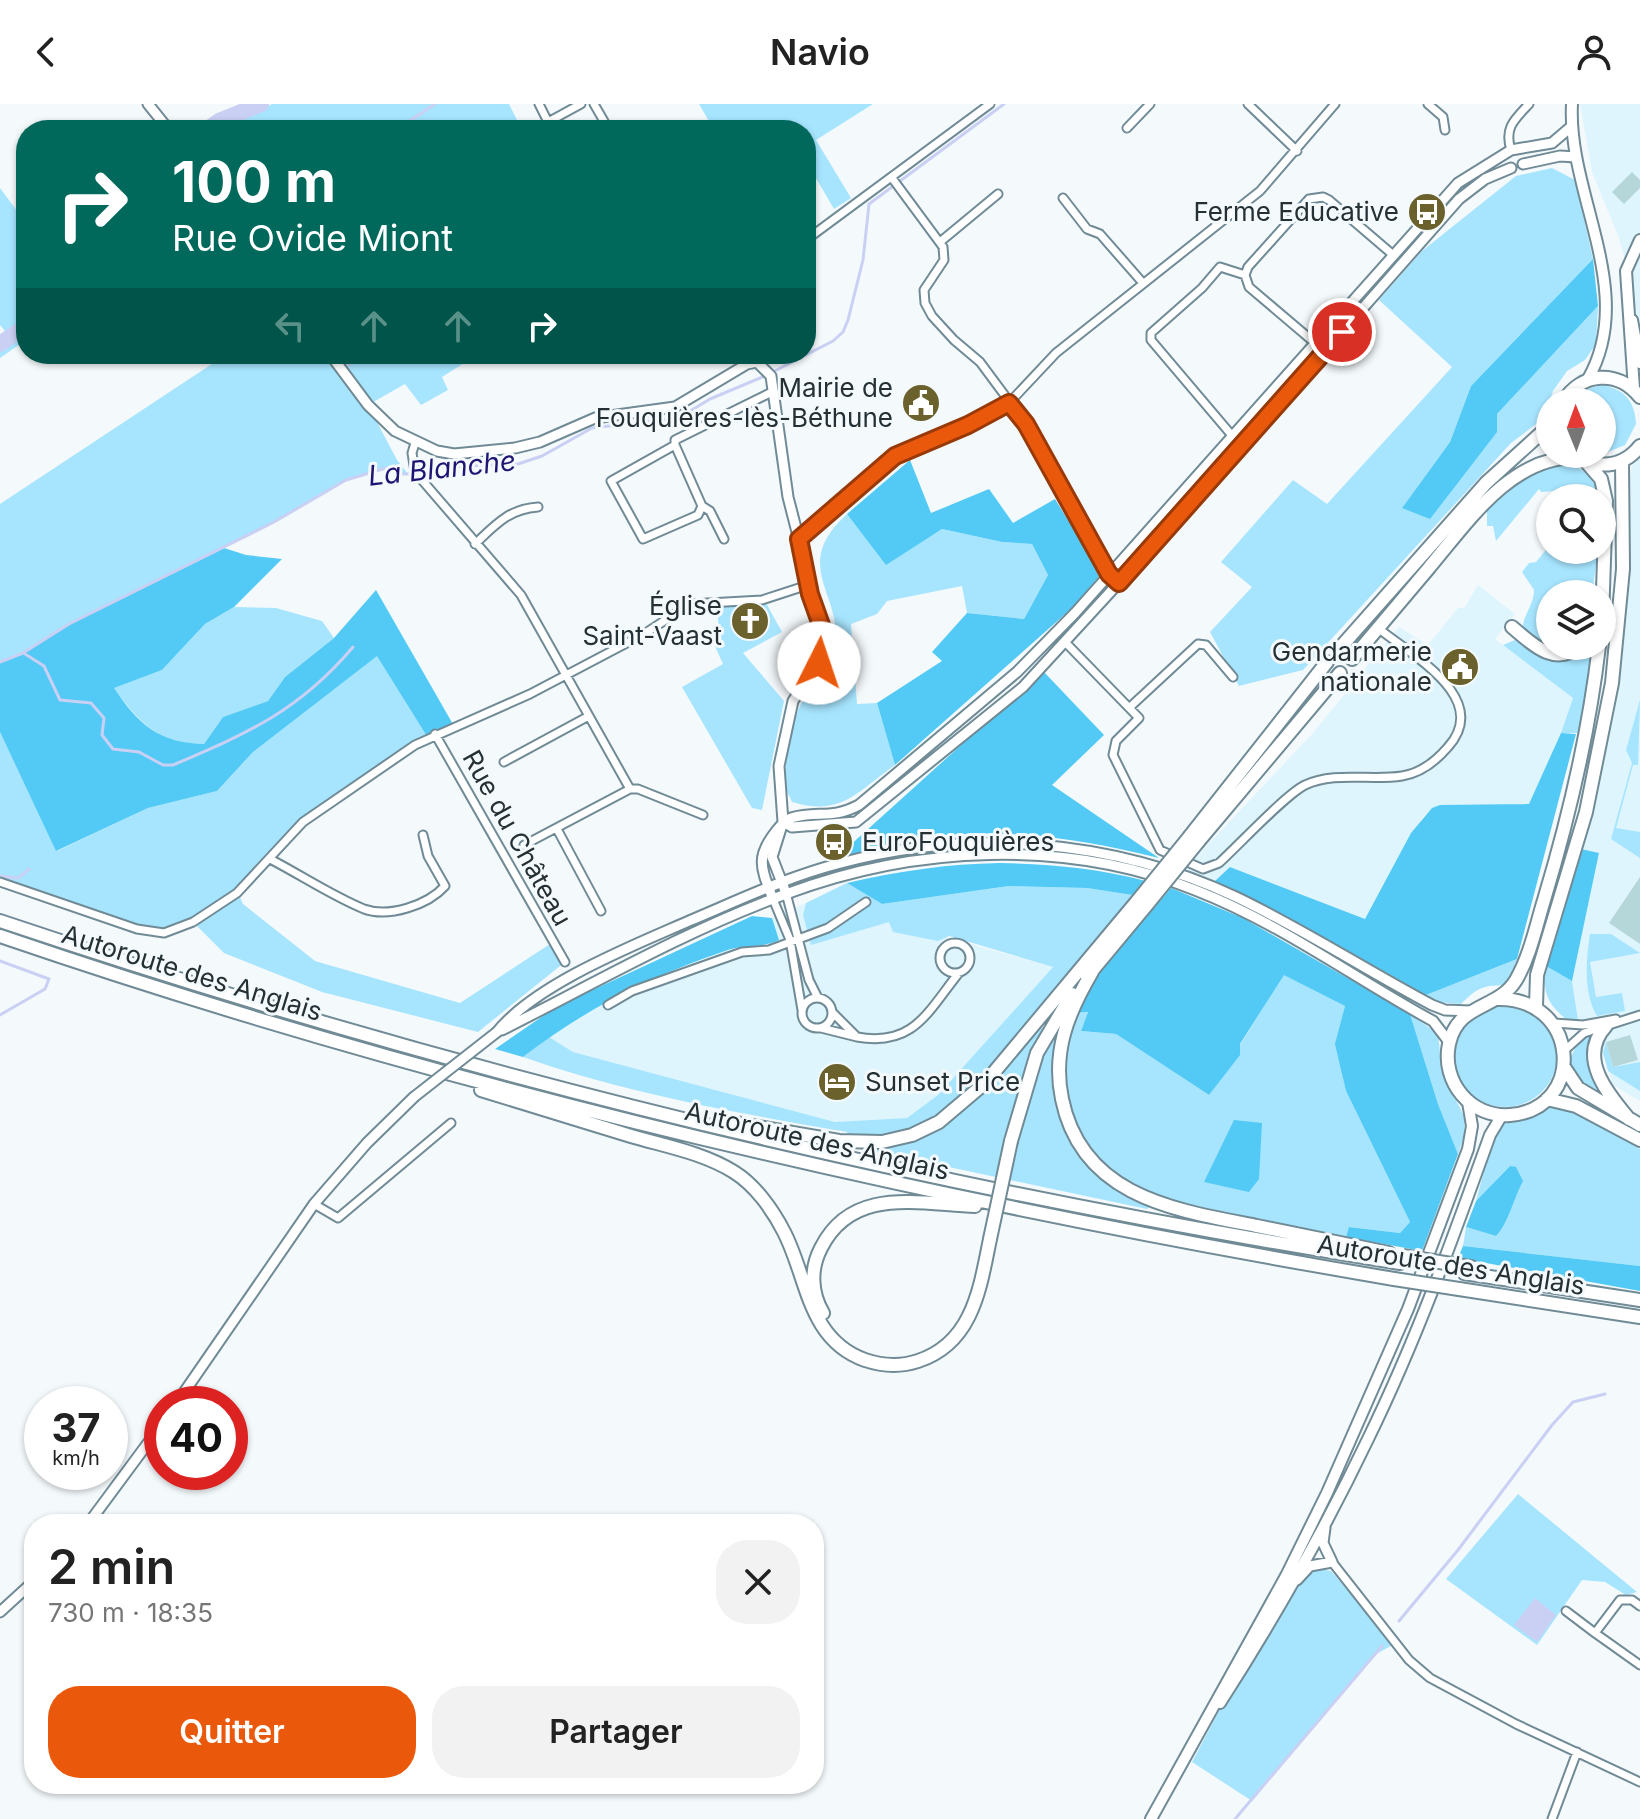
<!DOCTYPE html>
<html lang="fr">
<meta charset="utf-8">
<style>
:root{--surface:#fff;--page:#f2f2f2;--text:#222;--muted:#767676;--accent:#ea580c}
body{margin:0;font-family:Inter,sans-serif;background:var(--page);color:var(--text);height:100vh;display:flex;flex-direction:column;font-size:30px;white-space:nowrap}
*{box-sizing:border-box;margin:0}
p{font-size:26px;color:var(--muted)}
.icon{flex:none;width:44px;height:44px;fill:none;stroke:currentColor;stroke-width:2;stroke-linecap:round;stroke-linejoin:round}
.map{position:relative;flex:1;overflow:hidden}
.sheet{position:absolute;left:24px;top:1410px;width:800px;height:280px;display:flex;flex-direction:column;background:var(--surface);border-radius:32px;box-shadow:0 2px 6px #0004}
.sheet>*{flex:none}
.banner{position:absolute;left:16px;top:16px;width:800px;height:244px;border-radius:32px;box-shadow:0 2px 6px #0004;background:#00695c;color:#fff;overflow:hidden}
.needle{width:52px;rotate:359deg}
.controls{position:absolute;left:1536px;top:284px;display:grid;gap:16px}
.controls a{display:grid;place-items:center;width:80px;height:80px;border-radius:50%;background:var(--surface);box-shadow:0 2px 6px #0004;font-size:40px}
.speed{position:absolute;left:24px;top:1282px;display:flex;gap:16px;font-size:40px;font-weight:700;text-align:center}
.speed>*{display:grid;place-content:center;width:104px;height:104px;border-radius:50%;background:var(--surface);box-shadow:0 2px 6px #0004;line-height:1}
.speed small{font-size:20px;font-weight:400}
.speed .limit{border:12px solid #d22;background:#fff;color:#111}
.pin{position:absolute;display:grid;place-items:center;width:68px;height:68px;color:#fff;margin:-34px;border:4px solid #fff;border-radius:50%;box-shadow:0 2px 8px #0007}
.me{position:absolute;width:88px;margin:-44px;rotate:4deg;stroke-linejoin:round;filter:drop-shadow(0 0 6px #0008)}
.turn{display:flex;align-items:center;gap:28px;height:168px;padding:0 24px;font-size:36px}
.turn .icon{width:104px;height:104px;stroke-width:2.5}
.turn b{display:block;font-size:56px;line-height:68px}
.lanes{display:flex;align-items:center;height:76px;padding:0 24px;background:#0003;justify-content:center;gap:40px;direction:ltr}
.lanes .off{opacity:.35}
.round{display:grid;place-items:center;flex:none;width:84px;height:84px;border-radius:32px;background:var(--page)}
.head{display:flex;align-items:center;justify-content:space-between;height:136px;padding:0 24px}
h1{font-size:48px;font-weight:600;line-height:60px}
.action{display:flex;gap:16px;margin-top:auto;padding:16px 24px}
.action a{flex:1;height:92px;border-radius:32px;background:var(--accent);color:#fff;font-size:32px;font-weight:600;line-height:92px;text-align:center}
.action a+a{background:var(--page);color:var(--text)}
header{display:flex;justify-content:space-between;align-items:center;height:104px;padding:0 24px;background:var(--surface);font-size:36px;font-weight:600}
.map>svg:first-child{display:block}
</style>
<header><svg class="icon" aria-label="back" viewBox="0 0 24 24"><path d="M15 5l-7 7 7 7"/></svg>Navio<svg class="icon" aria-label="person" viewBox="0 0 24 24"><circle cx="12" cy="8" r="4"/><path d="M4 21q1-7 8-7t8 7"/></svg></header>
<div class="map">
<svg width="1640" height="1715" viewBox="0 0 1640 1715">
<rect width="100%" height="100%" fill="#f4f9fc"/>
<path fill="#def5fe" d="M1580,0H1640V235L1632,180L1619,134L1592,68Z
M1640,350V997L1613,981L1599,936L1578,916L1572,877L1599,750L1581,745L1592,710L1620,563L1629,477V376L1633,360Z
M1478,481L1515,510L1495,535L1573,594L1561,629L1529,701H1441L1423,712L1365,815L1231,763L1215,777L1185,768L1200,749L1313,629L1399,523L1428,541L1458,504H1464Z
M806,799L803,811L811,840L889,817L1053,863L938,991L907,1014L835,1018L573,948L549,933L590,905L635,882L729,845L767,842L779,836L772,814Z"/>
<path fill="#a7e5ff" d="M272,0H509L522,26H218Z
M699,0H873L816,36L851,94L834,105L806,57V26H741L737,21L727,26H714Z
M1552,64L1575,76L1593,155L1471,282L1450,338L1402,404L1497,310L1598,202L1596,240L1585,256L1567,267L1553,287L1544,314L1511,339L1303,566L1239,582L1210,528L1252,483L1221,458L1293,376L1327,400L1452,263L1379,196L1422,147L1516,72Z
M0,84L26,119V236L0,254V231L5,227L0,221Z
M227,250L477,251L442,273L448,286L421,301L405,280L368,301L397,356L408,370H398L386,364L346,376L278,416L69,520L23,549L0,558V400Z
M1600,281C1624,284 1635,297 1636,320L1625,341L1603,350H1600L1602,298H1572L1580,288Z
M1571,359C1587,368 1595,376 1599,394H1565L1555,387L1541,388L1539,385L1496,437L1493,422H1487V401L1495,393L1545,362Z
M847,410L886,460L942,425L1002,438L1032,440L1048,471L1024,515L967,509L962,482L887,497L877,510L851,520L857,600L877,599L895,661C857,688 841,713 792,698C790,693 786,687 785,681C783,665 793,616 800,602C809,585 829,570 834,551C848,491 787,465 847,410Z
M1550,441V446H1598L1592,490H1550V542H1575C1554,553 1539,540 1523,528C1521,513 1534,502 1534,486L1522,468L1529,459L1536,458Z
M766,499L782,528L743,549L784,597L762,706L752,704L682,583L723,560L710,531L719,527L717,502Z
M234,503L276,504L322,517L334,534L285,573L268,597L223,613L204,640C156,639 141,619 113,584L162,566L205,520Z
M1515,536L1542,553L1556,555L1594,542L1580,629H1561L1573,594L1503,541Z
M377,551L428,634L303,718L238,789L243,800L315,857L460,899L553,838L565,858L478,928L322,888L224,849L193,818L164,829L137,825L0,778V628L57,747L148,704L217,687L253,648Z
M1640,596L1638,661H1633L1616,724L1640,728V754L1611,735L1632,659L1626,646Z
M847,779L882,800L1009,782L1087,784L1132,791L1030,915L1051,931L1063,912L1088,908L1081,927L1116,930L1209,991L1284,870L1345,902L1336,940L1346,987L1410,1118L1400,1129L1350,1123L1346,1133L1162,1095L1147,1105L850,1042L847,1028C738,1009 628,990 523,953L549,933L573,948L835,1018L907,1014L938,991L1053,863L949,832L938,837L893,828L889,818L811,841L803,811L806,799Z
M1590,830H1611L1640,849L1590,858L1596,893L1622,889L1625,907L1597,912C1583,889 1586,856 1590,830Z
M1517,855C1502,896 1502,873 1476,887C1471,890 1465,896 1461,900L1436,898L1426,891Z
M1546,862L1572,877L1578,916H1567C1547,900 1542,888 1546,862Z
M1453 951a52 52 0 1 1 104 0a52 52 0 1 1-104 0Z
M1410,910L1437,929C1441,942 1439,954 1442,967C1455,1007 1475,1004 1458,1050L1438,1000Z
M1594,930L1606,993L1605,996L1576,975L1569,957L1578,938Z
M1606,938L1613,963L1640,958V987L1608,967L1603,949Z
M1549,1002C1582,1002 1612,1029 1640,1045V1162L1463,1142L1466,1123L1496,1132C1508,1121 1514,1093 1522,1077L1510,1062L1476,1097L1493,1033L1501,1023L1511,1015L1524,1014Z
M1518,1390L1637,1488L1626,1491L1605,1478L1582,1476L1537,1541L1446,1475Z
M1321,1465L1331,1467L1394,1540L1373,1552L1252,1697L1192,1658L1256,1537L1310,1468Z"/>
<path fill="#52caf5" d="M1593,155L1598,202L1497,310V328L1430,415L1402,404L1450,338L1471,282Z
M910,356L931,409L989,385L1013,419L1055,395L1101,470L1072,504L895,661L877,599L942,557L932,548L967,509L1024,515L1048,471L1032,440L1002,438L942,425L886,461L847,410Z
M224,444L246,451L282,455L234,503L205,520L162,566L114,584C138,620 159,639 204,640L223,613L268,597L285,573L334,534L376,486L454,622L428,634L377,552L253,648L217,687L148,704L56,747L0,628V558L23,549L69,520Z
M1043,567L1104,631L1052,681L1159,754C1082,735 1005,723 926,733C896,736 866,747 836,754Z
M1561,629L1576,630L1517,855L1426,891L1288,813L1215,777L1230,763L1365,815L1411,729L1432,704L1440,701L1529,700Z
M1581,745L1599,749L1572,877L1546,862Z
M1000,759C1050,760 1097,764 1146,777L1132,791L1087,784L1009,782L882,800L847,779C898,767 947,760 1000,759Z
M1171,784L1243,814L1410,910L1438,1000L1458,1050L1422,1147L1346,1133L1349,1123L1400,1129L1410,1118L1346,987L1335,940L1345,902L1284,871L1240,940V951L1209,991L1116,930L1081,927L1088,908L1077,909C1096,862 1139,823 1171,784Z
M752,812L772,814L779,836C761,845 743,840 725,847C651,872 585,905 523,953L495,945L556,903Z
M1234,1016L1262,1019L1259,1075L1249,1088L1204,1078Z
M1510,1062L1516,1063L1523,1077C1514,1093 1508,1121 1496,1132L1466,1123L1476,1097Z
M1463,1142L1640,1162V1187L1458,1154Z"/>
<path fill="#c9d0f3" d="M1535,1494L1556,1511L1537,1538L1514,1521Z"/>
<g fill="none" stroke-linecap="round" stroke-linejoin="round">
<path stroke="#c9d0f3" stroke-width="3" d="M396,26L435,0
M341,250L349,261
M25,550L44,562L60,596L91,599L104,614L102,631L113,645L139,648L163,661H173C248,629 299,607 353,543
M0,558L23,549L69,520L274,418L346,376L386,364L398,370H408L439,363L518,360L542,352L592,324L668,315L687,309L710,295L765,272L833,237L843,228L848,216L863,156L869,100L1004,0
M0,772L18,774L29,765
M0,857L49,875L45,885L0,911
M1399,1517L1458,1446L1552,1321L1573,1298L1605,1290
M1235,1715L1382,1542"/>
<path stroke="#c9d0f3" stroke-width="16" d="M206,26L219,17L261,0
M0,240L26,222"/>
</g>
<path fill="#b6d7d9" d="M1632,68L1640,76V84L1624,100L1612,88Z
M925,284L933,300L924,305L926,309L917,314L909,297Z
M758,511L770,515L771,519L758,524L736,525V522H730V515H736V512Z
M1640,773V840L1609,819Z
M1630,931L1638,956L1613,963L1606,938Z"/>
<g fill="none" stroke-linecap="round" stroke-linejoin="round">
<defs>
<path id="street" d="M539,0L548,18L581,0
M594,0L609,26
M1248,0L1297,47
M1428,0L1443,13L1445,26
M1127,24L1150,0
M1511,46C1504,24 1514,16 1529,0
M892,74L943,143L944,156L924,186L925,199L932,212L954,236L980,258L1026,320L1109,470L1119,479
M1063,94L1087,125L1100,130L1142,178
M806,136L990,0
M940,138L998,90
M1315,239L1249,183L1245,171L1248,163L1309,95L1323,93L1329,96L1392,150
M415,339L412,349L415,368L521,491L630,685
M675,341L702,402L710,407L724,435
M1240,341L1151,236V229L1202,184L1220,163L1245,171
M702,402L698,411L643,435L611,377L675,341V336L774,287
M799,435L895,352L968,321L1009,299L1056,249L1260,87L1335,0
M475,440C496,420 509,405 538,403
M1066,539L1139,614L1116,637L1113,651L1160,746L1203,765L1219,759C1238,742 1285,691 1305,681C1335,667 1370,677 1402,672C1421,669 1436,657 1448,643C1492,594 1411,551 1378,524
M1130,603L1198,540L1206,541L1233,573
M435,630L565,858
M504,658L587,613
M557,725L601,807
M524,741L630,685H638L703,711
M270,755C301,771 332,792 364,805C389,814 428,801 445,782L428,752L423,731
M0,778L137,825L164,829L193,818L237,789L303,718L415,641L530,590L644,530L690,500L762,496L808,481
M786,789L809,876L818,894
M773,795L790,836L802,906
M940 854a15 15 0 1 1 30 0a15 15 0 1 1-30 0Z
M802 909a15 15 0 1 1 30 0a15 15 0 1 1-30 0Z
M608,901L632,887L742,848L769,846L828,824L866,798
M1554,919L1583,921L1616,915
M821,924L857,933L832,908
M857,933C913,943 927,909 958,870
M1564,947L1584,929L1640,911
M314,1100L338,1114L451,1019
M1332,1458L1409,1556L1430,1574L1516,1620L1640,1678
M1640,1502L1632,1496H1620L1595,1529L1640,1561
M1566,1507L1595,1529
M1552,1715L1577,1648"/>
<path id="secondary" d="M148,0L169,26
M1523,60L1560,52L1576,53
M330,250L368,301L395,327L437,347L454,350L515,344L540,338L595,314L675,303L747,260L757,258L771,272L788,393L827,545L793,597L779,662L783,718L772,753L786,789
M783,718L792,723L856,718L1023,583L1170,423L1459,95L1485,75L1511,64
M773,795C761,764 755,753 777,726C781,721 785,716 791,714C817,706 831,716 859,701L1017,568L1075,509L1458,79L1511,46L1552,39L1572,22
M502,926C595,879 687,826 786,790C914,742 1066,734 1195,786C1280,819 1354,874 1433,917L1449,938
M497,928C536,880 632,842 689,817C739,796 789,772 841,759C972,724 1113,735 1236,793C1303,825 1366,866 1432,901L1445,906L1470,907
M176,1300L314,1100L367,1039L414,993
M88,1420L162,1320
M1325,1424L1323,1439L1332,1458
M1297,1476L1310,1462L1332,1458
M0,1508L34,1477"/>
<path id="primary" d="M1572,0C1567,90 1638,187 1588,275
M1632,216L1640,259
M1634,285L1626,167L1640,136
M1220,1599C1274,1515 1325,1425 1368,1335C1416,1237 1453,1134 1490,1031L1502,1011
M1151,1715L1286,1472L1327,1389L1408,1205L1468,1045L1472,1022L1468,998"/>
<path id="highway" d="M1563,298C1581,268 1618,265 1640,293
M1586,358C1608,364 1626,360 1640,342
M1587,359L1601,375L1606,397L1602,515
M1512,523C1532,540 1554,563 1580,542
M1339,545L1486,379L1550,321
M1352,555C1377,525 1403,495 1428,465C1467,419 1510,353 1576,353
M1190,732L1327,558
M1198,738L1340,569
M0,817C455,970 925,1084 1400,1159
M0,832C452,987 922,1095 1394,1175
M1092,868C1068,909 1052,947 1062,995C1082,1093 1175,1106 1257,1122C1301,1131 1345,1140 1389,1149
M1087,873L1146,802
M1497,895C1580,893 1587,1005 1510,1011C1471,1014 1441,978 1449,940C1458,898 1498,906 1516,876C1530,852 1536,822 1544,796C1569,713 1589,628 1599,542
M1536,902L1537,871L1586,708L1612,579L1623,465L1622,357
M1606,922C1577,953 1607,989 1629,1015
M1564,963L1578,984L1640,1021
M481,986C531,1001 581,1017 631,1032C665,1042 704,1049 734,1068C755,1081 773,1106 784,1128C808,1174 807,1235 865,1256C883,1262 900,1263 918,1257C973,1239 980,1184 990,1135
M1547,995L1576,1002L1640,1036
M735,1019L839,1037L882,1038L912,1031L939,1018L985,979L1138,796
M1011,1037L1037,949L1072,890
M1464,1169L1640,1196
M1459,1185L1640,1213
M823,1209C811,1189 810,1165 821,1144C852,1082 918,1100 975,1102"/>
</defs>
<use href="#street" stroke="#708b96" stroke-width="11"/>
<use href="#secondary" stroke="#708b96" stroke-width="13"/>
<use href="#primary" stroke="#708b96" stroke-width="14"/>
<use href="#highway" stroke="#708b96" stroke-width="16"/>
<use href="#street" stroke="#fff" stroke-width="7"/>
<use href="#secondary" stroke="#fff" stroke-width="9"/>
<use href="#primary" stroke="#fff" stroke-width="10"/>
<use href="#highway" stroke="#fff" stroke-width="12"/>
<defs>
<path id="secondary-bridge" d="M414,993L497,928"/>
<path id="highway-bridge" d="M1138,796L1190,732
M1146,802L1198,738
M990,1135L1011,1037
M1403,1152L1475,1164
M1394,1175L1459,1185"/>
</defs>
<use href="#secondary-bridge" stroke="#708b96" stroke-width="13" stroke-linecap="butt"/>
<use href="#highway-bridge" stroke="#708b96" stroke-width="16" stroke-linecap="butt"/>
<use href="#secondary-bridge" stroke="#fff" stroke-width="9"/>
<use href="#highway-bridge" stroke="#fff" stroke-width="12"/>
</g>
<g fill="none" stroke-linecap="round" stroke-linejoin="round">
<defs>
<path id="route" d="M819,559L827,545L826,535L810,490L799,435L895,352L968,321L1009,299L1026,320L1109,470L1119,479L1342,228"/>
</defs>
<use href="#route" stroke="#983908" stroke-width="20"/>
<use href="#route" stroke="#ea580c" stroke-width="14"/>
</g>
<defs>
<symbol id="bus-disc" viewBox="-11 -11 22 22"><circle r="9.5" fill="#6b612d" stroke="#f4f9fc"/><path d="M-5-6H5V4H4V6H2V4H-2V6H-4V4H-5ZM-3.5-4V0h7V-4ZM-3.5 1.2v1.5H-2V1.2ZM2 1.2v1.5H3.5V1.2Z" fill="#fff"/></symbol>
<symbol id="civic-disc" viewBox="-11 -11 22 22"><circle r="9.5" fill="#6b612d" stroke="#f4f9fc"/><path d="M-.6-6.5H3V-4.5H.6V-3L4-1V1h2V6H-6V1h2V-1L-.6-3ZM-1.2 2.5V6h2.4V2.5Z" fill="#fff"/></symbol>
<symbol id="church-disc" viewBox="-11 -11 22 22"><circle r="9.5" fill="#6b612d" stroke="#f4f9fc"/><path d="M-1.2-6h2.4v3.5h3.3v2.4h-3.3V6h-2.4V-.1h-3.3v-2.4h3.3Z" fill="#fff"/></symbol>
<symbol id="hotel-disc" viewBox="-11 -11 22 22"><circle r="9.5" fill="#6b612d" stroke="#f4f9fc"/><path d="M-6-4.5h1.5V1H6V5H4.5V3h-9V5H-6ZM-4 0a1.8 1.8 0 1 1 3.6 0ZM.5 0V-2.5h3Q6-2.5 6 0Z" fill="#fff"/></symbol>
</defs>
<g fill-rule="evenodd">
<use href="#bus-disc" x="1405" y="86" width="44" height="44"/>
<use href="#civic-disc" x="899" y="277" width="44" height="44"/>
<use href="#church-disc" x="728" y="495" width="44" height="44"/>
<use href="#civic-disc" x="1438" y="541" width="44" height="44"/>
<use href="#bus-disc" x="812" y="716" width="44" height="44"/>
<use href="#hotel-disc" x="815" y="956" width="44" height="44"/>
</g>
<g text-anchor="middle" stroke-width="6" stroke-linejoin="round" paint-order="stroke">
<g font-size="26" fill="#253035" stroke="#f4f9fc" text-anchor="end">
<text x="1399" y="117">Ferme Educative</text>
<text x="893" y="293">Mairie de<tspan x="893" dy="30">Fouquières-lès-Béthune</tspan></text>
<text x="722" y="511">Église<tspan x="722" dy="30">Saint-Vaast</tspan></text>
<text x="1432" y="557">Gendarmerie<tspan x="1432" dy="30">nationale</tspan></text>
<text x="862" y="747" text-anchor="start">EuroFouquières</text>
<text x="865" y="987" text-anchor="start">Sunset Price</text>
</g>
<g font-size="26" fill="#253035" stroke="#f4f9fc">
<text transform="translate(517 734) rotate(61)" y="9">Rue du Château</text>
<text transform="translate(192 869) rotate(17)" y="9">Autoroute des Anglais</text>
<text transform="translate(817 1037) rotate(13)" y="9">Autoroute des Anglais</text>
<text transform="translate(1451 1161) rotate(9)" y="9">Autoroute des Anglais</text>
</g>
<g font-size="28" font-style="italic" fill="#1f1373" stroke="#f4f9fc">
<text transform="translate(442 364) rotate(-6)" y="10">La Blanche</text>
</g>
</g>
</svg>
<div class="controls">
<a><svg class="needle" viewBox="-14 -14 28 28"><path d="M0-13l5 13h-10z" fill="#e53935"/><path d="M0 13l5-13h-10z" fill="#767676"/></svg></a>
<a><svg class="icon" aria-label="search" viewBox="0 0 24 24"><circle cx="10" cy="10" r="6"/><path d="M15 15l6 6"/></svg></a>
<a><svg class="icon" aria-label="layers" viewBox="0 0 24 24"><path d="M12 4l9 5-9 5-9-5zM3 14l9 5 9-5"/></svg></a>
</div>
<div class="speed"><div>37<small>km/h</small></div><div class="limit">40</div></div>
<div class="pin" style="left:1342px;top:228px;background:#d93025"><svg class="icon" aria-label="arrive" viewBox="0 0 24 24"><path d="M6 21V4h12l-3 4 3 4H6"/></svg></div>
<svg class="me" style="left:819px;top:559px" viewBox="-20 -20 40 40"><circle r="19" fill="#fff"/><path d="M0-13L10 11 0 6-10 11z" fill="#ea580c"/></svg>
<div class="banner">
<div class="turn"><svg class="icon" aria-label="right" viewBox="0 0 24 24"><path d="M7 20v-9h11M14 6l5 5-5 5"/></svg><div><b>100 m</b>Rue Ovide Miont</div></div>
<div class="lanes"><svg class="icon off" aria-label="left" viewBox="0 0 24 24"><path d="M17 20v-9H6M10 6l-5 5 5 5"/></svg><svg class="icon off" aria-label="ahead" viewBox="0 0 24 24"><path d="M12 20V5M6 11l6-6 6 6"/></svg><svg class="icon off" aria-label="ahead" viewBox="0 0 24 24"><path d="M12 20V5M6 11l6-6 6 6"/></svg><svg class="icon" aria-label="right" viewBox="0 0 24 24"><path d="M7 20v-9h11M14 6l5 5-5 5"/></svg></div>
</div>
<section class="sheet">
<div class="head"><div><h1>2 min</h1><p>730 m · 18:35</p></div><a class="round"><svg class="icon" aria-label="close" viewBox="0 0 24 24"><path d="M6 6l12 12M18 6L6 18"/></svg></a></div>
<div class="action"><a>Quitter</a><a>Partager</a></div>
</section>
</div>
